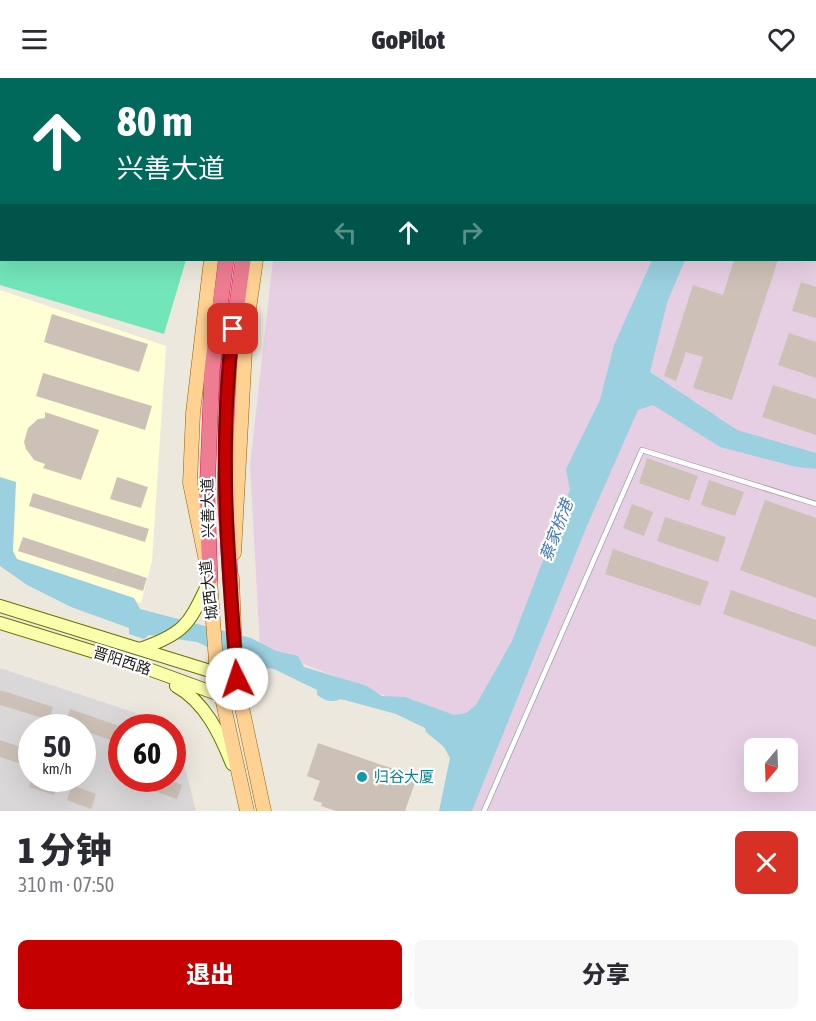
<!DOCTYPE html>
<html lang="zh">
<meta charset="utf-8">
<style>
:root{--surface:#fff;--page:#f7f7f7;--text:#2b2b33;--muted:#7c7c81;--accent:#c50100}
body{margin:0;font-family:"Asap Condensed","Noto Sans SC",sans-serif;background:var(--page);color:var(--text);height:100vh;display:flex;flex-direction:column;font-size:22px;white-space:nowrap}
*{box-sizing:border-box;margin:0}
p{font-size:20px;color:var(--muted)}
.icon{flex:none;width:33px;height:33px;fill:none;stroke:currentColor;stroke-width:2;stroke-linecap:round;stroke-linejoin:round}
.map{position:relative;height:733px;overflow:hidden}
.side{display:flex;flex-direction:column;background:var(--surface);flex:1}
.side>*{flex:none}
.top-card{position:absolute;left:0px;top:0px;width:816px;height:183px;box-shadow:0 6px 24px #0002;background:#00695c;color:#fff;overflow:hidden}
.needle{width:39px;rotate:199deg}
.controls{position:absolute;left:744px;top:660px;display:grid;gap:12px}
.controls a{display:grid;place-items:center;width:54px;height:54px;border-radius:9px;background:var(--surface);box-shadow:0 6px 24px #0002;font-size:30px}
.speed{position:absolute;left:18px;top:636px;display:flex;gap:12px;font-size:30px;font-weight:700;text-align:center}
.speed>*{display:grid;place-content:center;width:78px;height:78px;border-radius:50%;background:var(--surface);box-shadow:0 6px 24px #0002;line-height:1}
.speed small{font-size:15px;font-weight:400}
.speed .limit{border:9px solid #d22;background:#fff;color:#111}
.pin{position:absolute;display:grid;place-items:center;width:51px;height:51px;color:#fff;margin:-26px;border-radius:12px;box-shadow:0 3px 9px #0006}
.me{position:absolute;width:66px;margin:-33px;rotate:356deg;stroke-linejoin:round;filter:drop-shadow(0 0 4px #0008)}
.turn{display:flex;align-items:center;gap:21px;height:126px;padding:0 18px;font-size:27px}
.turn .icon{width:78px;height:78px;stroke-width:2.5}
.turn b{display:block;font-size:42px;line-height:51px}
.lanes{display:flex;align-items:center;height:57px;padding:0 18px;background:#0003;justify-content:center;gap:30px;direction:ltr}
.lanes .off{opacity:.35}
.round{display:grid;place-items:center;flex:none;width:63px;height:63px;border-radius:9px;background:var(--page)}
.head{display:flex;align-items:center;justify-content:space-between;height:102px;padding:0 18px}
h1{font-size:36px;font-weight:800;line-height:45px}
.cta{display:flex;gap:12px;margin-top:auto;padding:12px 18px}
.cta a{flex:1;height:69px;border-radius:9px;background:var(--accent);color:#fff;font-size:24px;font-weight:800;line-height:69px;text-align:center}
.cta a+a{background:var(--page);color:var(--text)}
header{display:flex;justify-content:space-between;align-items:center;height:78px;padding:0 18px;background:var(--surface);font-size:27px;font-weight:800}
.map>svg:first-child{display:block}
</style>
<header><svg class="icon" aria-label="menu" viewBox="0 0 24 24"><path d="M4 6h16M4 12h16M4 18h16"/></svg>GoPilot<svg class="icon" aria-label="heart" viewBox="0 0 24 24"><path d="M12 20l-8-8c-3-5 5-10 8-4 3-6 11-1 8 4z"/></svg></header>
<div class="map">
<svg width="816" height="733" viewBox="0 0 816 733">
<rect width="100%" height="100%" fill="#ede8de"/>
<path fill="#d9d7d7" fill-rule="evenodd" d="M0,590L154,641L164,649L122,650V700H172L173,658L180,670L196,733H0ZM32,650H82V700H32Z"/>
<path fill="#e7cfe3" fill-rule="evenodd" d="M768,0H816V733H472L499,662L260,569L250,388L273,182H814V2ZM754,670H788V704H754Z"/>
<path fill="#ffffd6" d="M0,212L166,268L152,483L141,525L0,481Z"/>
<path fill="#73e5ba" d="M0,0H250L2,2V182H186L164,256L0,207Z"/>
<path fill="#9ad0e0" d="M652,182H685L667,225L650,294L737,352L816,375V391L797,389L720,369L653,327L638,332L586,450L472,733H439L450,680L444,669L426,654L425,650L396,636L341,621C331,625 326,623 317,617V612L274,591L244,586L197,564L149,557L144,561L129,556V550L71,529L27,507L0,488V399L16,404L13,473L17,481L134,520L140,531L251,560L276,573L298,578L304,589L367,608L382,618L405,619L454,637L466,635L476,627L512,563L570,412L566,391L600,322L614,267Z"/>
<path fill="#cdc1b7" d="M734,182H778L732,322L693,310L703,279L686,274L676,303L664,298L693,207L723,217Z
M801,204L816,209V240L792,233Z
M52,236L148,266L139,294L44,264Z
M789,255L816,264V300L778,287Z
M43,295L152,328L145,352L36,318Z
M773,307L816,321V357L762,339Z
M45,334L99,352L81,402L43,390L45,386L34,382L26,371L24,364L28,350L38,341L45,340Z
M647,380L698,398L689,423L639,405Z
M117,399L148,409L141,430L110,421Z
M709,402L744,414L735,438L701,427Z
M33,415L149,451L145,464L29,428Z
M765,422L816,440V520L740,492Z
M632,426L653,434L644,458L623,450Z
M665,439L726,459L718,484L657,463Z
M23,459L147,500L143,513L18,473Z
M613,471L709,504L700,528L605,496Z
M731,512L816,542V569L723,536Z
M0,612L53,629L49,642L0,627Z
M70,631L122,649V666L82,652V650L65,646Z
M0,662L32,673L28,688L0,679Z
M318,665L417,699L405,733H336L321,728L322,725L313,722L320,703L307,698Z
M32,700L59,703L54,717L29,709Z
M164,700L182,707L177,721L120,701Z
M72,707L96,716L91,731L67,722Z"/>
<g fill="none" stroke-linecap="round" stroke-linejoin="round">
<defs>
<path id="lane" d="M484,733L642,372L816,426"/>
<path id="secondary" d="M546,0L549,2
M814,111L816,112
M0,528L236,601
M0,545L140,588L242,625
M140,571C187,555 189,545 210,502
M176,608C205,624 220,656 232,686"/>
<path id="primary" d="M262,2L263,0
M304,2L305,0
M211,182L193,335L190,405L210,502L217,597L247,733
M234,475L246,252L256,182
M232,500L236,601L264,733"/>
<path id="highway" d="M274,2V0
M289,2V0
M210,500L207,417L212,292L226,182
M231,509L225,418L228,292L243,182"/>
</defs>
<use href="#lane" stroke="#a1a1a1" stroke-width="6"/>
<use href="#secondary" stroke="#657300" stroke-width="14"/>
<use href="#primary" stroke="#916200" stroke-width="15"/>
<use href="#highway" stroke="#e41359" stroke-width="16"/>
<use href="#lane" stroke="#fff" stroke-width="4.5"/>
<use href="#secondary" stroke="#faffab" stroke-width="12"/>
<use href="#primary" stroke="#ffd192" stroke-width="14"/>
<use href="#highway" stroke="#ee7d91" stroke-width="15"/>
</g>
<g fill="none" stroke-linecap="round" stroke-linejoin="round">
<defs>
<path id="route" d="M233,251C218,367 228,485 237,601"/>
</defs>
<use href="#route" stroke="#800100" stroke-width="15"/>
<use href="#route" stroke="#c50100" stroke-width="10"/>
</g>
<circle fill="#0f9aa8" stroke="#fff" stroke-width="2" cx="362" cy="699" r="6"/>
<g text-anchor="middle" stroke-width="4.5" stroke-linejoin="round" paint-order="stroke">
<g font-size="15" fill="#1a1a1a" stroke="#fff">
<text transform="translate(208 430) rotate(-91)" y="5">兴善大道</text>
<text transform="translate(209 512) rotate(-97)" y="5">城西大道</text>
<text transform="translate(122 583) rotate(18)" y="5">晋阳西路</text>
</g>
<g font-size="15" fill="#0d838f" stroke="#fff" text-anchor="start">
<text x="374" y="704">归谷大厦</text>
</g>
<g font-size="16" font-style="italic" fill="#3f78b1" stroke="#fff">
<text transform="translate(556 452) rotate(-69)" y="6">蔡家桥港</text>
</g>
</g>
</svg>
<div class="controls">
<a><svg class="needle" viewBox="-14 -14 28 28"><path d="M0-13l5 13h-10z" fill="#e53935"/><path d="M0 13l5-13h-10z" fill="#7c7c81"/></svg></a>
</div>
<div class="speed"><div>50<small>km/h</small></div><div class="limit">60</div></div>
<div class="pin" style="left:233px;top:251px;background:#d93025"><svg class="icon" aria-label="arrive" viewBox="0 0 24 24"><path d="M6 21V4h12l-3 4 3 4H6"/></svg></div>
<svg class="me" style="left:237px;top:601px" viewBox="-20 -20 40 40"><circle r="19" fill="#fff"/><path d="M0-13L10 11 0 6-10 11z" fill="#c50100"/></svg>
<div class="top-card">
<div class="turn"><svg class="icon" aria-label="ahead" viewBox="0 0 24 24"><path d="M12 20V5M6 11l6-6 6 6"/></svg><div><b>80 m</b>兴善大道</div></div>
<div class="lanes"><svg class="icon off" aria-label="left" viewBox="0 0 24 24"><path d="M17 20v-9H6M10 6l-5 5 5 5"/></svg><svg class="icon" aria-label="ahead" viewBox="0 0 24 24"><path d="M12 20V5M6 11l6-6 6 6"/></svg><svg class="icon off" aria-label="right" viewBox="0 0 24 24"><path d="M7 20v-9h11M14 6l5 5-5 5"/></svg></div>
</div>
</div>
<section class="side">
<div class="head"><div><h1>1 分钟</h1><p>310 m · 07:50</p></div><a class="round" style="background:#d93025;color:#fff"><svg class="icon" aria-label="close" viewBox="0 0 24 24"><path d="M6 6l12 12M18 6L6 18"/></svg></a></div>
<div class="cta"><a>退出</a><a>分享</a></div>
</section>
